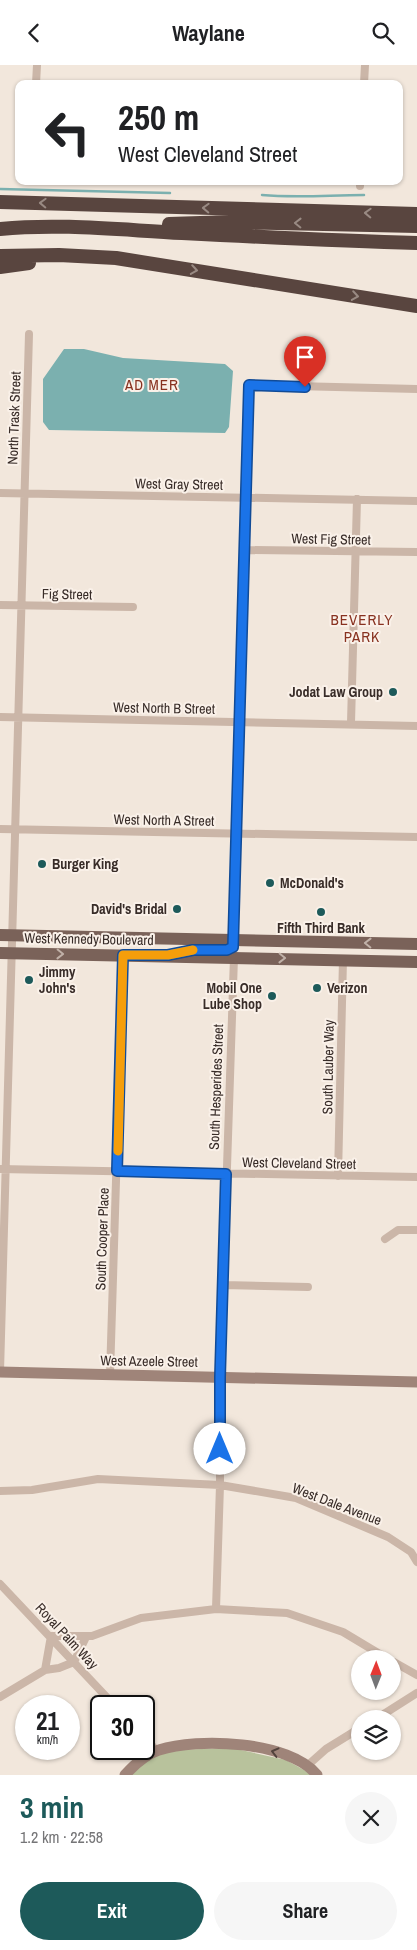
<!DOCTYPE html>
<meta charset="utf-8">
<style>
:root{--surface:#fff;--page:#f6f6f6;--text:#202124;--muted:#757577;--accent:#1d5a5a}
body{margin:0;font-family:"Archivo Narrow",sans-serif;background:var(--page);color:var(--text);height:100vh;display:flex;flex-direction:column;font-size:19px;white-space:nowrap}
*{box-sizing:border-box;margin:0}
p{font-size:16px;color:var(--muted)}
.icon{flex:none;width:28px;height:28px;fill:none;stroke:currentColor;stroke-width:2;stroke-linecap:round;stroke-linejoin:round}
.map{position:relative;height:1710px;overflow:hidden}
.details{display:flex;flex-direction:column;background:var(--surface);flex:1}
.details>*{flex:none}
.banner{position:absolute;left:15px;top:15px;width:388px;height:105px;border-radius:10px;box-shadow:0 1px 4px #0004;background:#fff;color:var(--text);overflow:hidden}
.needle{width:32px;rotate:1deg}
.buttons{position:absolute;left:351px;top:1585px;display:grid;gap:10px}
.buttons a{display:grid;place-items:center;width:50px;height:50px;border-radius:50%;background:var(--surface);box-shadow:0 1px 4px #0004;font-size:25px}
.speed{position:absolute;left:15px;top:1630px;display:flex;gap:10px;font-size:25px;font-weight:700;text-align:center}
.speed>*{display:grid;place-content:center;width:65px;height:65px;border-radius:50%;background:var(--surface);box-shadow:0 1px 4px #0004;line-height:1}
.speed small{font-size:12px;font-weight:400}
.speed .limit{border:2px solid #111;border-radius:8px;background:#fff;color:#111}
.pin{position:absolute;display:grid;place-items:center;width:42px;height:42px;color:#fff;margin:-51px -21px;border-radius:50% 50% 50% 0;rotate:-45deg;box-shadow:0 0 5px #0007}
.pin .icon{rotate:45deg}
.me{position:absolute;width:55px;margin:-28px;rotate:0deg;stroke-linejoin:round;filter:drop-shadow(0 0 4px #0008)}
.turn{display:flex;align-items:center;gap:18px;height:105px;padding:0 20px;font-size:22px}
.turn .icon{width:65px;height:65px;stroke-width:2.5}
.turn b{display:block;font-size:35px;line-height:42px}
.round{display:grid;place-items:center;flex:none;width:52px;height:52px;border-radius:26px;background:var(--page)}
.overview{display:flex;align-items:center;justify-content:space-between;height:85px;padding:0 20px}
h1{font-size:30px;font-weight:800;line-height:38px;color:var(--accent)}
.primary-button{display:flex;gap:10px;margin-top:auto;padding:10px 20px}
.primary-button a{flex:1;height:58px;border-radius:30px;background:var(--accent);color:#fff;font-size:20px;font-weight:800;line-height:58px;text-align:center}
.primary-button a+a{background:var(--page);color:var(--text)}
header{display:flex;justify-content:space-between;align-items:center;height:65px;padding:0 20px;background:var(--surface);font-size:22px;font-weight:800}
.map>svg:first-child{display:block}
</style>
<header><svg class="icon" aria-label="back" viewBox="0 0 24 24"><path d="M15 5l-7 7 7 7"/></svg>Waylane<svg class="icon" aria-label="search" viewBox="0 0 24 24"><circle cx="10" cy="10" r="6"/><path d="M15 15l6 6"/></svg></header>
<div class="map">
<svg width="417" height="1710" viewBox="0 0 417 1710">
<rect width="100%" height="100%" fill="#f2e7dc"/>
<path fill="#b8c29c" d="M232,1683L286,1695L313,1710H130L147,1695L171,1685Z"/>
<path fill="#7bb0af" d="M64,284H84L123,293L225,299L233,306L229,362L225,368L49,365L43,357V314Z"/>
<g fill="none" stroke-linecap="round" stroke-linejoin="round">
<path stroke="#7bb0af" stroke-width="2.5" d="M0,124L170,128
M262,130C297,133 330,130 364,130"/>
<path stroke="#cbb6a8" stroke-width="8" d="M36,19L37,0
M364,19L365,0
M360,121V116
M0,428L417,436
M245,485L417,487
M0,540L133,542
M0,652L417,661
M351,658L357,434
M0,764L417,772
M234,875L249,320L417,324
M0,1104L417,1112
M338,1111L343,894
M385,1174L398,1165H417
M223,1220L308,1222
M0,1307L29,269
M110,1310L123,890
M0,1426L32,1425L98,1414L220,1420L296,1433L388,1472L411,1487L417,1497
M0,1519L115,1641
M216,1544L220,1420V1312L234,892
M51,1571H92L141,1553L216,1544L287,1548L343,1567L388,1594
M392,1596L417,1610
M45,1605L51,1571
M0,1632L45,1605L59,1603L74,1597L86,1572
M376,1654L417,1628
M144,1672L157,1686
M308,1700L326,1684L360,1663"/>
<path stroke="#9f8479" stroke-width="11" d="M0,1307L417,1317
M125,1710C134,1700 146,1689 159,1685C197,1672 290,1676 317,1710"/>
<path stroke="#7a6259" stroke-width="12" d="M0,870L417,879
M0,888L417,897"/>
<path stroke="#59453f" stroke-width="14" d="M0,137L417,149
M169,159L232,157L417,161
M0,164C60,158 121,165 182,168C260,172 339,176 417,178
M0,191L59,190L116,193L417,241
M0,202L29,198"/>
</g>
<defs><path id="oneway-chevron" d="M-2-3.5L2.5 0L-2 3.5" fill="none" stroke-width="1.6" stroke-linecap="round" stroke-linejoin="round" transform="scale(1.25)"/></defs>
<g stroke="#998a83">
<use href="#oneway-chevron" transform="translate(43 138) rotate(-178)"/>
<use href="#oneway-chevron" transform="translate(206 143) rotate(-178)"/>
<use href="#oneway-chevron" transform="translate(368 148) rotate(-178)"/>
<use href="#oneway-chevron" transform="translate(298 158) rotate(-179)"/>
<use href="#oneway-chevron" transform="translate(194 205) rotate(9)"/>
<use href="#oneway-chevron" transform="translate(355 231) rotate(9)"/>
</g>
<g stroke="#c0b1a8">
<use href="#oneway-chevron" transform="translate(368 878) rotate(-179)"/>
<use href="#oneway-chevron" transform="translate(60 889) rotate(1)"/>
<use href="#oneway-chevron" transform="translate(282 893) rotate(1)"/>
</g>
<use stroke="#52423c" href="#oneway-chevron" transform="translate(275 1687) rotate(-166)"/>
<g fill="none" stroke-linecap="round" stroke-linejoin="round">
<defs>
<path id="route" d="M220,1384V1312L226,1109L117,1106L123,890H168L193,885H227L233,882L249,320L305,322"/>
</defs>
<use href="#route" stroke="#114b97" stroke-width="12"/>
<use href="#route" stroke="#1a73e8" stroke-width="9"/>
<path stroke="#f59e0b" stroke-width="9" d="M118,1086L123,890H168L193,885"/>
</g>
<g fill="#1d5a5a" stroke="#faf1e9" stroke-width="2">
<circle cx="393" cy="627" r="5"/>
<circle cx="42" cy="799" r="5"/>
<circle cx="270" cy="818" r="5"/>
<circle cx="177" cy="844" r="5"/>
<circle cx="321" cy="847" r="5"/>
<circle cx="29" cy="915" r="5"/>
<circle cx="317" cy="923" r="5"/>
<circle cx="272" cy="931" r="5"/>
</g>
<g text-anchor="middle" stroke-width="4" stroke-linejoin="round" paint-order="stroke">
<g font-size="14" fill="#382c28" stroke="#faf1e9">
<text transform="translate(14 353) rotate(-88)" y="5">North Trask Street</text>
<text transform="translate(179 419) rotate(1)" y="5">West Gray Street</text>
<text transform="translate(331 474) rotate(1)" y="5">West Fig Street</text>
<text transform="translate(67 529) rotate(1)" y="5">Fig Street</text>
<text transform="translate(164 643) rotate(1)" y="5">West North B Street</text>
<text transform="translate(164 755) rotate(1)" y="5">West North A Street</text>
<text transform="translate(89 874) rotate(1)" y="5">West Kennedy Boulevard</text>
<text transform="translate(328 1002) rotate(-89)" y="5">South Lauber Way</text>
<text transform="translate(216 1022) rotate(-88)" y="5">South Hesperides Street</text>
<text transform="translate(299 1098) rotate(1)" y="5">West Cleveland Street</text>
<text transform="translate(102 1174) rotate(-88)" y="5">South Cooper Place</text>
<text transform="translate(149 1296) rotate(1)" y="5">West Azeele Street</text>
<text transform="translate(337 1439) rotate(21)" y="5">West Dale Avenue</text>
<text transform="translate(67 1571) rotate(47)" y="5">Royal Palm Way</text>
</g>
<g font-size="14" font-weight="bold" fill="#382c28" stroke="#faf1e9" text-anchor="start">
<text x="383" y="632" text-anchor="end">Jodat Law Group</text>
<text x="52" y="804">Burger King</text>
<text x="280" y="823">McDonald's</text>
<text x="167" y="849" text-anchor="end">David's Bridal</text>
<text x="321" y="868" text-anchor="middle">Fifth Third Bank</text>
<text x="39" y="912">Jimmy<tspan x="39" dy="16">John's</tspan></text>
<text x="262" y="928" text-anchor="end">Mobil One<tspan x="262" dy="16">Lube Shop</tspan></text>
<text x="327" y="928">Verizon</text>
</g>
<g font-size="15" letter-spacing="1" fill="#883220" stroke="#faf1e9">
<text x="152" y="325">AD MER</text>
<text x="362" y="560">BEVERLY<tspan x="362" dy="17">PARK</tspan></text>
</g>
</g>
</svg>
<div class="buttons">
<a><svg class="needle" viewBox="-14 -14 28 28"><path d="M0-13l5 13h-10z" fill="#e53935"/><path d="M0 13l5-13h-10z" fill="#757577"/></svg></a>
<a><svg class="icon" aria-label="layers" viewBox="0 0 24 24"><path d="M12 4l9 5-9 5-9-5zM3 14l9 5 9-5"/></svg></a>
</div>
<div class="speed"><div>21<small>km/h</small></div><div class="limit">30</div></div>
<div class="pin" style="left:305px;top:322px;background:#d93025"><svg class="icon" aria-label="arrive" viewBox="0 0 24 24"><path d="M6 21V4h12l-3 4 3 4H6"/></svg></div>
<svg class="me" style="left:220px;top:1384px" viewBox="-20 -20 40 40"><circle r="19" fill="#fff"/><path d="M0-13L10 11 0 6-10 11z" fill="#1a73e8"/></svg>
<div class="banner">
<div class="turn"><svg class="icon" aria-label="left" viewBox="0 0 24 24"><path d="M17 20v-9H6M10 6l-5 5 5 5"/></svg><div><b>250 m</b>West Cleveland Street</div></div>
</div>
</div>
<section class="details">
<div class="overview"><div><h1>3 min</h1><p>1.2 km · 22:58</p></div><a class="round"><svg class="icon" aria-label="close" viewBox="0 0 24 24"><path d="M6 6l12 12M18 6L6 18"/></svg></a></div>
<div class="primary-button"><a>Exit</a><a>Share</a></div>
</section>
